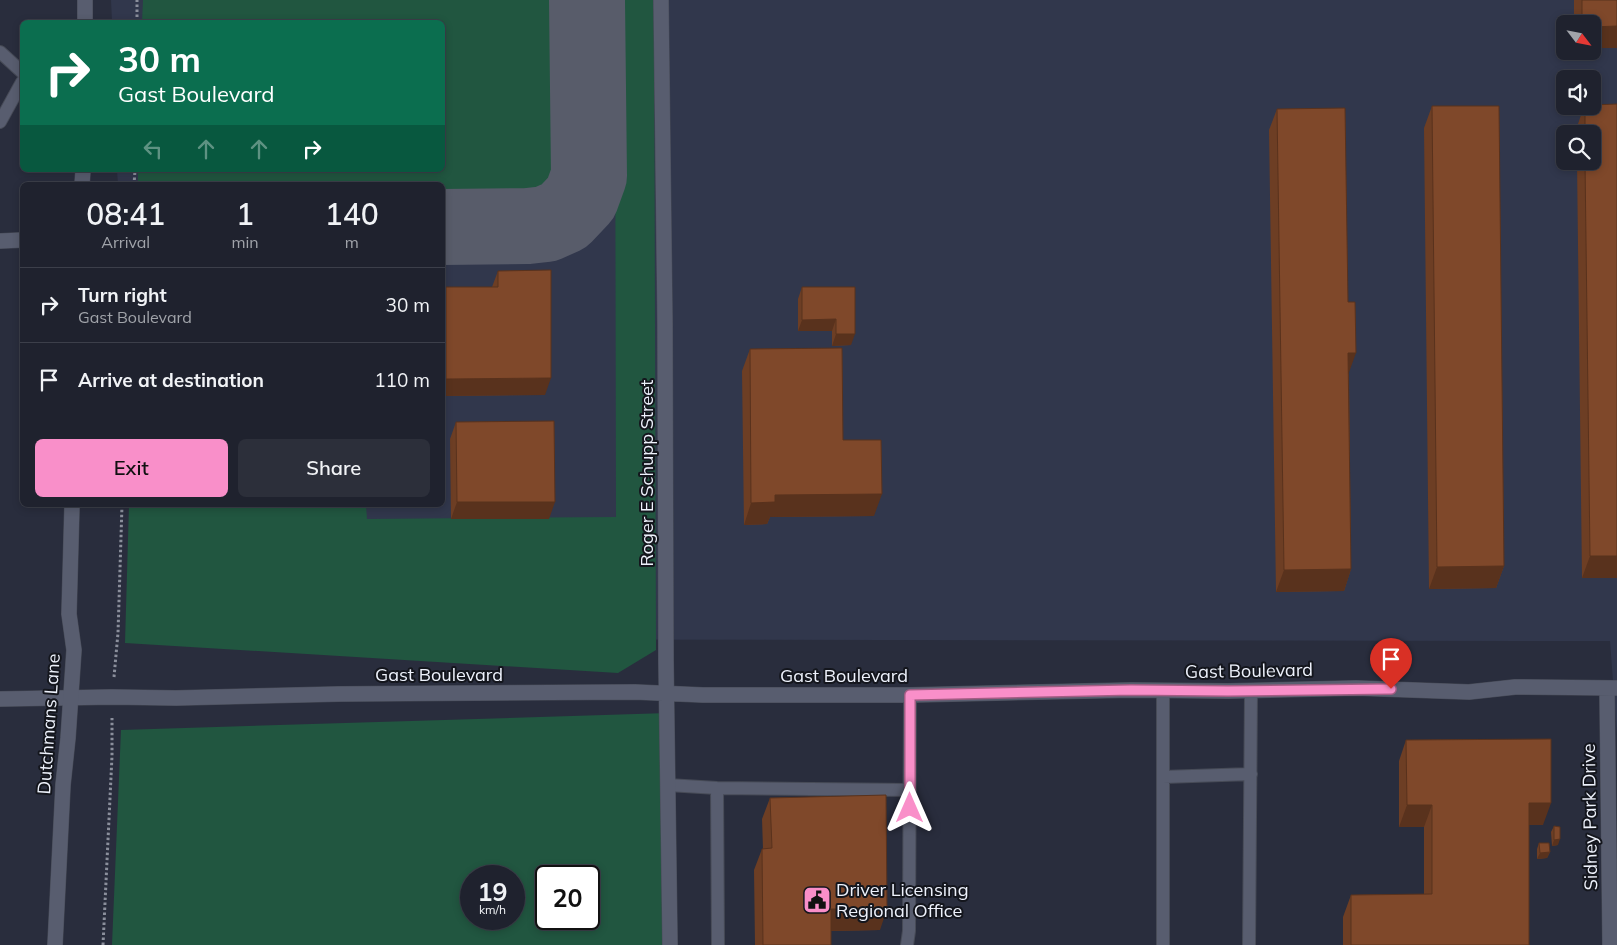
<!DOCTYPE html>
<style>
:root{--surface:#1f222e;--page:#2c2f3a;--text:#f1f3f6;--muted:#a1a4aa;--line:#3c3f4a;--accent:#f98fc9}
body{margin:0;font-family:Mulish,sans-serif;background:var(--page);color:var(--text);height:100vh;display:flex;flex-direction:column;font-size:19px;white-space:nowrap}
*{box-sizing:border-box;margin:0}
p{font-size:16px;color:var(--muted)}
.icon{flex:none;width:28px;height:28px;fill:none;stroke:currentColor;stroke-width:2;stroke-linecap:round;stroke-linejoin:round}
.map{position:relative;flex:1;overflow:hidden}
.panel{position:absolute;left:20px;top:182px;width:425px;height:325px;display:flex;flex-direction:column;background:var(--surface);border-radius:8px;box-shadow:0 2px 8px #0003,0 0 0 1px var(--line)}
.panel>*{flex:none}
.guide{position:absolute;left:20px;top:20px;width:425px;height:152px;border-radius:8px;box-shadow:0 2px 8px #0003,0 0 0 1px var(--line);background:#0b6e4f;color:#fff;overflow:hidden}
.needle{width:32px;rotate:122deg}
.controls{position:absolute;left:1556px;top:15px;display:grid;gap:10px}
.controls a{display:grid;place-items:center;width:45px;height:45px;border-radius:8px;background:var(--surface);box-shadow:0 2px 8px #0003,0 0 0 1px var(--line);font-size:25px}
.speed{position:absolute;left:460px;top:865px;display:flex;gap:10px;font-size:25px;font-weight:700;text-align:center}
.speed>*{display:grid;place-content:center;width:65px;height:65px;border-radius:50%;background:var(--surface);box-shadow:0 2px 8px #0003,0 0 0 1px var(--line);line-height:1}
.speed small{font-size:12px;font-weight:400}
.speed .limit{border:2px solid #111;border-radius:8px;background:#fff;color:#111}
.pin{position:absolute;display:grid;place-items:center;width:42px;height:42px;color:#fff;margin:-51px -21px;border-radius:50% 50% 50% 0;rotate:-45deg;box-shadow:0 0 5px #0007}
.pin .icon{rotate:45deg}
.me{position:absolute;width:55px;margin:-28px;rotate:0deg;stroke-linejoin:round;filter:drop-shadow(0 0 4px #0008)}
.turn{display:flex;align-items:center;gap:18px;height:105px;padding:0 15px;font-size:22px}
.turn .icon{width:65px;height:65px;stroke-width:2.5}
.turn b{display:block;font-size:35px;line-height:42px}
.lanes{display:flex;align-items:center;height:48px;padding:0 15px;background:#0003;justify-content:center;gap:25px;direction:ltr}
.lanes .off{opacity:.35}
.eta{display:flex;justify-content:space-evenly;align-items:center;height:85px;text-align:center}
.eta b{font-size:30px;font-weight:600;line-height:35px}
.cta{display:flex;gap:10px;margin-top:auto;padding:10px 15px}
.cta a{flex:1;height:58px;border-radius:8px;background:var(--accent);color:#111;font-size:20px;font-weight:600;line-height:58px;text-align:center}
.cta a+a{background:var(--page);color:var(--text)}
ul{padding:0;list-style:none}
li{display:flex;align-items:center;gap:15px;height:75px;padding:0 15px;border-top:1px solid var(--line)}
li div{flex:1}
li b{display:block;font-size:19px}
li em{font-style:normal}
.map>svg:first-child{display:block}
</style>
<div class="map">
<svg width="1617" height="945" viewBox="0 0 1617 945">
<rect width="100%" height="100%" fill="#292d3d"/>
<path fill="#31374c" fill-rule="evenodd" d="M111,0H1617V735L1610,641L134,639L129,505H442V185H118L117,170H442V22H112ZM1565,24H1592V51H1565ZM1565,79H1592V106H1565ZM1565,134H1592V161H1565Z"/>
<path fill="#215640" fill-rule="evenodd" d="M143,0H565L566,158L557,178L524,205L443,204L442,185H138V170H442V22H142Z
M615,0H654L656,650L618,673L125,643L129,505H366L367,519L616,517Z
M668,713L667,945H112L121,730ZM471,876H514V919H471ZM546,876H589V919H546Z"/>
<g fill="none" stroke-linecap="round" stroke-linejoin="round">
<path stroke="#585c6a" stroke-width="76" d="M442,227L528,226L546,224L564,216L581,198L589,176L587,0"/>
<defs>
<path id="service" d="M0,52L22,72
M0,122L22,82
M1163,691V945
M1163,777L1251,774
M668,785L717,788L910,790
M717,788L718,945
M907,945L909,931L910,695
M1249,945L1251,691"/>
<path id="minor" d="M661,0L665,323L666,661L670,945
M0,241L22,240
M1607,688L1610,945
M0,699L112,697L176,698L339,694L635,692L703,695H910L1131,690L1228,691L1356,688L1469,692L1515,687L1617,688"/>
<path id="secondary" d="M85,22V0
M82,185L83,170
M55,945L63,785L68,738L74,650L69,614L72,505"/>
</defs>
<use href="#service" stroke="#474b57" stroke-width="14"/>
<use href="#minor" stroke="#474b57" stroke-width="16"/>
<use href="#secondary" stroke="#474b57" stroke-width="16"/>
<path stroke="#8b8f9c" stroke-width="3" stroke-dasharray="2.5 2.5" stroke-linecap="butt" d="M137,22V0
M134,185L135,170
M114,677L118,633L122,505
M103,945L112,756V718"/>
<use href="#service" stroke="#585d6f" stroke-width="12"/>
<use href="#minor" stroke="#585d6f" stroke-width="15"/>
<use href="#secondary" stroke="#585d6f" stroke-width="15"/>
</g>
<path fill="#6d3e24" d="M1574,0H1617V48H1592V24H1574Z
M1617,104V578H1582L1577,161H1592V134H1577V127L1584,106Z
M1432,106L1504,566L1496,588L1429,589L1424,128Z
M1277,109L1349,374L1351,569L1344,591L1276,592L1269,130Z
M498,271L545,395L442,396V295L446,287H492Z
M802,287H855L851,345L832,346V331H798V299Z
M750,349L843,440L874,516L770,517L767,524L744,525L742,371Z
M456,422L549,519H451L450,439Z
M1406,740L1543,825H1529V945H1343V917L1351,895L1424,894V827H1399V761Z
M770,798L880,930L831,931V945H755L754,870L762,849H763L762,819Z
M1554,826L1558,845L1552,846L1551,832Z
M1539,843L1550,852L1547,858L1537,859V849Z"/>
<path fill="#59321d" d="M1617,26V48H1592V27Z
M836,319L832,331H798L802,320Z
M836,334H855L851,345L832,346Z
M1348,353H1356L1348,375Z
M551,378L545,395L442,396V389L446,379Z
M882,494L874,516L770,517L767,524L744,525L751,503L775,495Z
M457,502H555L549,519H451Z
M1590,556H1617V578H1582Z
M1504,566L1496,588L1429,589L1437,567Z
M1351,569L1344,591L1276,592L1284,570Z
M1529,803H1551L1543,825H1521Z
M1407,805H1432L1424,827H1399Z
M1560,839L1558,845L1552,846L1554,840Z
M1550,852L1547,858L1537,859L1540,853Z
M831,909H887L880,930L823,931Z"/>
<path fill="#7f482a" stroke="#59321d" d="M1582,0H1617V26L1592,27V24H1582Z
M1617,104V556H1590L1585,161H1592V134H1585V106H1592V105Z
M1432,106H1499L1504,566L1437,567Z
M1345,108L1348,302H1355L1356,353H1348L1351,569L1284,570L1277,109Z
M551,270V378L446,379V287H498V271Z
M802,287H855V334H836V319L802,320Z
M842,348L843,440H881L882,494L775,495V502L751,503L750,349Z
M554,421L555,502H457L456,422Z
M1551,739V803H1529V945H1351V895L1432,894V805H1407L1406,740Z
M886,795L887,909H831V945H763L762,849L772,848L770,798Z
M1554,826L1560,827V839L1554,840Z
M1539,843H1549L1550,852L1540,853Z"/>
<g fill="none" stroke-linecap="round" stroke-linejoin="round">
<defs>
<path id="route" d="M910,808V695L1131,690L1228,691L1391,689"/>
</defs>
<use href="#route" stroke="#a25d83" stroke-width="12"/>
<use href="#route" stroke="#f98fc9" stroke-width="9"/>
</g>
<defs>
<symbol id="civic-square" viewBox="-11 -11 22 22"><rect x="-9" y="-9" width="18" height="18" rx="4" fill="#f98fc9" stroke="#14161d"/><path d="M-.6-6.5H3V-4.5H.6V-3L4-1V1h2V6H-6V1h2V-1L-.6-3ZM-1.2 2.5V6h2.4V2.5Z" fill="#111"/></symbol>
</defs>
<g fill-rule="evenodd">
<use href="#civic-square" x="801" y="884" width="32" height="32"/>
</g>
<g text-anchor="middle" stroke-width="4" stroke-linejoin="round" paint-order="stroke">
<g font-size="18" fill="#eef2fc" stroke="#14161d">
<text transform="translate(647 473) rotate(-90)" y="6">Roger E Schupp Street</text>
<text transform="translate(1249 671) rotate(-1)" y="6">Gast Boulevard</text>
<text x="439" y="681">Gast Boulevard</text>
<text x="844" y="682">Gast Boulevard</text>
<text transform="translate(49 724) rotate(-86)" y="6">Dutchmans Lane</text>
<text transform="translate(1590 817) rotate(-91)" y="6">Sidney Park Drive</text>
</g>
<g font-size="18" fill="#eef2fc" stroke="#14161d" text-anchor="start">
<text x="836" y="896">Driver Licensing<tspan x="836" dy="21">Regional Office</tspan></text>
</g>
</g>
</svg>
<div class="controls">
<a><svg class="needle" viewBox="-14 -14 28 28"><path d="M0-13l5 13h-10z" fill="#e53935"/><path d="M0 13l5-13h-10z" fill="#a1a4aa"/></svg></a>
<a><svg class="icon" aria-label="sound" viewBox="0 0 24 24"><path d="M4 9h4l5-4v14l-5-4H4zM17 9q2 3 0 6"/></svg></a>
<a><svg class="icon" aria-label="search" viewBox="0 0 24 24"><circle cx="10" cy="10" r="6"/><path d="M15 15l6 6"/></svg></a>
</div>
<div class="speed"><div>19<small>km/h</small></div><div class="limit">20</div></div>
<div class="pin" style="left:1391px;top:689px;background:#d93025"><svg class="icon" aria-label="arrive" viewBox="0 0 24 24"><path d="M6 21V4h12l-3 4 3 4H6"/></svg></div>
<svg class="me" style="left:910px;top:808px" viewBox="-20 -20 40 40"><path d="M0-17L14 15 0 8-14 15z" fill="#f98fc9" stroke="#fff" stroke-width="4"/></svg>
<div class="guide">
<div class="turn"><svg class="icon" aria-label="right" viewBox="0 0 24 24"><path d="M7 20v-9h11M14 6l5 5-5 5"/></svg><div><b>30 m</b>Gast Boulevard</div></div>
<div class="lanes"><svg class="icon off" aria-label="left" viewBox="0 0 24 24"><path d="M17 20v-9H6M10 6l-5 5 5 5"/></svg><svg class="icon off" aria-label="ahead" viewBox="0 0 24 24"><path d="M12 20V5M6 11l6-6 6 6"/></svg><svg class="icon off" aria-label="ahead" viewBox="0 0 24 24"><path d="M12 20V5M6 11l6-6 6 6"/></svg><svg class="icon" aria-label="right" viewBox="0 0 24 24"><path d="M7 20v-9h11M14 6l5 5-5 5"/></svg></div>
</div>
<section class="panel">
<div class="eta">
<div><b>08:41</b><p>Arrival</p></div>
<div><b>1</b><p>min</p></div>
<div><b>140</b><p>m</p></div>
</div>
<ul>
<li><svg class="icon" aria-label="right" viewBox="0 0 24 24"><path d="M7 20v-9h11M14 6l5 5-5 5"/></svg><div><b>Turn right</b><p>Gast Boulevard</p></div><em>30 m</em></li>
<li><svg class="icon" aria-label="arrive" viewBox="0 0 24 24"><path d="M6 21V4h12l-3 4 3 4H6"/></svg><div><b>Arrive at destination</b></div><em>110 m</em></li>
</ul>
<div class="cta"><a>Exit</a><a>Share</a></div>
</section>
</div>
